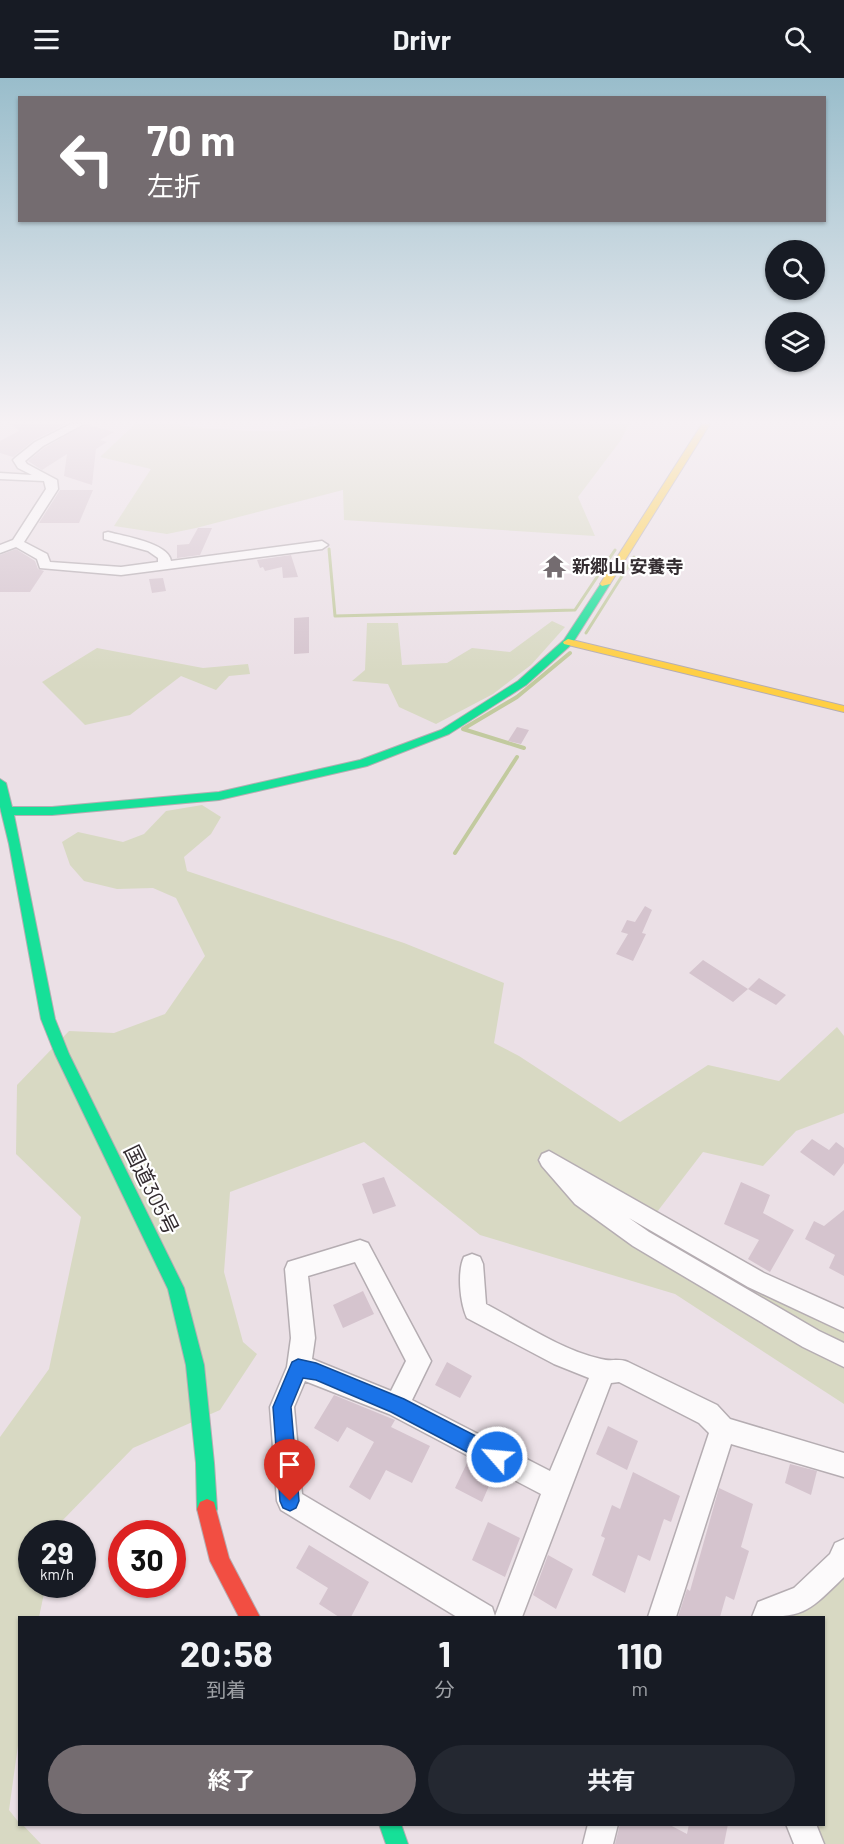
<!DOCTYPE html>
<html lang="ja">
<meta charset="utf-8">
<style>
:root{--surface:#171b24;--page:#242831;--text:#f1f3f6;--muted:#9ea1a6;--accent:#746c70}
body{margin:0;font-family:Barlow,"Noto Sans JP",sans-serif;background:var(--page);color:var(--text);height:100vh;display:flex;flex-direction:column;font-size:22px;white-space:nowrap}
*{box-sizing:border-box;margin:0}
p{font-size:20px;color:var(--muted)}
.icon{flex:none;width:33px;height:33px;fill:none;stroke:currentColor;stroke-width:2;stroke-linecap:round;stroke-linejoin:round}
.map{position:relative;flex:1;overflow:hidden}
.side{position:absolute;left:18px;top:1538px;width:807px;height:210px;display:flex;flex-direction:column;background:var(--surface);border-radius:0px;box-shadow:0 2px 4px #0004}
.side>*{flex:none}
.hud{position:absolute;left:18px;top:18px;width:808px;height:126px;border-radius:0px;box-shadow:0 2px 4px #0004;background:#746c70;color:#fff;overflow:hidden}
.controls{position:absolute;left:765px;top:162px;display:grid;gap:12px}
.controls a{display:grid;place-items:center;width:60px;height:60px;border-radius:50%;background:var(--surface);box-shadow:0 2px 4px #0004;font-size:30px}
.speed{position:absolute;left:18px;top:1442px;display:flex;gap:12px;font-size:30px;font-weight:700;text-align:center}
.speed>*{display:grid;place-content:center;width:78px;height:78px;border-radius:50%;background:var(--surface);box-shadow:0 2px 4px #0004;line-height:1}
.speed small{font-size:15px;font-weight:400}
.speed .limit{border:9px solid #d22;background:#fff;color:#111}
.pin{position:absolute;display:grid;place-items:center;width:51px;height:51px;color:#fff;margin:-62px -26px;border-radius:50% 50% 50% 0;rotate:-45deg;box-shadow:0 0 6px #0007}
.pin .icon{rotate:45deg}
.me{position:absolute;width:66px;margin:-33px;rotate:297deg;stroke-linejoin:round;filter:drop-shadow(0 0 4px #0008)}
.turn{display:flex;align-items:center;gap:21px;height:126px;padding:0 30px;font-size:27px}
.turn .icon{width:78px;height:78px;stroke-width:2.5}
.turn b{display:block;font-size:42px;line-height:51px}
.eta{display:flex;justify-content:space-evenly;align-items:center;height:102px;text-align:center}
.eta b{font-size:36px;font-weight:700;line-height:42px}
.button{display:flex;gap:12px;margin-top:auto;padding:12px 30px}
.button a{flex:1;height:69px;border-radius:36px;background:var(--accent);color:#fff;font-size:24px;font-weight:700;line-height:69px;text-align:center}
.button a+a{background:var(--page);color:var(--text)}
header{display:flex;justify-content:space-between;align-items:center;height:78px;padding:0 30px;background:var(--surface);font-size:27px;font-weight:700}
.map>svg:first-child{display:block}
</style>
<header><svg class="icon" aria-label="menu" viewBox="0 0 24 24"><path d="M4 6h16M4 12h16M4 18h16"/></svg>Drivr<svg class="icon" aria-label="search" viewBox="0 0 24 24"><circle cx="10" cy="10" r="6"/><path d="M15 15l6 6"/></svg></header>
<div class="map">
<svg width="844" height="1766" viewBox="0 0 844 1766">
<rect width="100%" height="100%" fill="#ebe0e6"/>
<path fill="#d8d9c3" d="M135,346H178L189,349C232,351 280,359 322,346H629L621,362L578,419L595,458L344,442L343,412L196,450L167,456L114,448L151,391L100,379Z
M552,543L565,549L531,587L493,616L436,646L399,629L388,606L352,603L365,592L367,545H398L402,587L447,585L472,570L510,574Z
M97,570L203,590L248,586L250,596L229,598L216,612L181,598L130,637L85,647L42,604Z
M202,727L221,739L211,756L184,779L187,793L404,865L504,905L494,965L519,978L620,1044L708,987L779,1003L837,949L844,958V1035L796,1053L763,1088L703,1074L657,1134L668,1169L718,1198L791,1218L844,1252V1326L675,1216L480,1157L364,1064L230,1114L224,1194L243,1264L257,1276L220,1332L133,1370L60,1445L57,1455H32V1506H46L39,1539H20V1653L9,1732L20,1746H22L41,1766H0V1359L49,1291L81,1139L16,1076L17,1007L69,953L114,955L165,936L205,878L176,820L153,810L117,811L84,803L70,787L62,764L78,754L123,764L144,756L166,733Z
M844,1477V1766H800L792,1746H824V1539H791L818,1524Z"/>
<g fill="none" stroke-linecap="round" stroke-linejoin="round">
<path stroke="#c2ca9f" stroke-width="3" d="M329,471L335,538L575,532L615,472
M586,555L634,479"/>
<path stroke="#c2ca9f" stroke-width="4" d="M524,670L463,651L517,619L570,575
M455,775L517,679"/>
</g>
<path fill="#d5c4ce" d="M12,346H66L34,362L13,379L0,375V363L19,353Z
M86,346L114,354L100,362L107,364L96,371L92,407L64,398L67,376L42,392L28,383L44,370Z
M60,412H93L79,445H39Z
M198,450H212L200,477L177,480V467L189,466Z
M16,471L35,483L38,491L44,493L30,514H0V477Z
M291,477L298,499L283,500L282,489L265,493L263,489L260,490L257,482Z
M163,500L166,513L152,515L149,501Z
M309,539V575L294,576V540Z
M517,649L529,652L521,666L508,663Z
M645,828L652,832L642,855L646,856L633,883L616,876L628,856L621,854L627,842L635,844Z
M703,882L748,911L733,924L689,895Z
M759,900L786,917L776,927L748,911Z
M812,1061L829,1072L836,1064L844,1070V1085L834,1098L800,1074Z
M384,1099L396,1128L373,1136L362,1106Z
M741,1104L770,1117L763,1135L794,1152L770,1194L748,1181L759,1162L724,1146Z
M844,1132V1198L829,1190L835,1177L805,1161L814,1143L824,1148Z
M363,1213L374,1236L343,1250L333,1227Z
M447,1284L472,1298L460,1320L435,1307Z
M334,1317L395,1342L391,1349L430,1368L412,1405L386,1392L370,1422L349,1409L374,1364L347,1349L338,1364L314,1350Z
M608,1348L638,1363L627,1392L596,1376Z
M469,1381L495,1394L482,1424L455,1410Z
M790,1386L817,1393L811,1417L785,1405Z
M633,1394L680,1418L671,1444L664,1441L650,1483L638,1477L625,1515L592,1497L605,1460L601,1458L612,1427L620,1431Z
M719,1410L753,1426L741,1469L749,1473L734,1522L726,1518L720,1539H678L687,1511L690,1513Z
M488,1444L520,1460L505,1499L472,1482Z
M309,1467L369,1504L351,1539H339L319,1526L328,1510L296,1490Z
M548,1477L573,1491L556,1531L533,1517Z
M620,1746H668L687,1756L689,1746H728L724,1766H615Z"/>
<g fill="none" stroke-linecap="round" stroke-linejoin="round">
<defs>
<path id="street" d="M71,346H84L43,368L25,383L27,386L57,402L58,411L24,464L47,476L50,484L121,489L158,484V480L148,473L104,461V455L108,454C123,458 169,465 171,483L322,463L328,467L322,471L121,497L40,490L37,481L16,469L0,475V467L13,462L46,411L44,403L0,401V395L32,397L18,390L13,382L15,380L35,364Z
M549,1073L764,1195L844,1231V1254L748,1209L629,1140L649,1154L819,1253L844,1265V1289L803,1269L633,1168L575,1126L542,1088L539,1082L542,1076Z
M360,1162L368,1165L431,1283L412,1322L550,1393L589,1300L554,1286L467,1240C460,1225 457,1194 464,1179L472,1176L480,1179L483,1186L486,1226C522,1245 561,1272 601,1281C611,1284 618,1280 628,1284L717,1327L730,1341L844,1375V1399L731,1366L676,1539H648L709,1355L699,1345L619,1304L611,1305L522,1539H457L281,1432L277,1423L270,1329L287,1289L291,1260L285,1191L288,1184ZM355,1184L406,1283L391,1313L312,1281L315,1260L308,1198ZM305,1303L389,1336L541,1416L495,1538L492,1529L302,1416L294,1329Z
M844,1461V1499C807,1535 806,1539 752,1539L758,1524L794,1510L830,1476L835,1465Z
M588,1746H618L613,1766H583Z
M786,1746H816L824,1766H794Z"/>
<path id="fast" d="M602,504L610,506L572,566L526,607L449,656L367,688L219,722L52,737H14L55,941L69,976L184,1210L204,1287L214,1385L217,1431L214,1438L207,1441L200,1438L197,1431L196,1385L186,1287L168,1211L55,976L41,941L9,766L0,729V701L6,705L12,729H52L219,714L360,682L441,652L518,603L564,562Z
M379,1746H401L408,1766H386Z"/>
<path id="slow" d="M702,346H710L610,506L602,508L600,506Z
M568,561L844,628V634L564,566L563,564Z"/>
<path id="jam" d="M207,1421L214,1424L229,1480L260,1539H239L210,1483L197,1431L200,1424Z"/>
</defs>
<use href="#street" stroke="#b5adb2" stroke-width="3"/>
<use href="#fast" stroke="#b5adb2" stroke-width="2"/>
<use href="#slow" stroke="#b5adb2" stroke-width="2"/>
<use href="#jam" stroke="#b5adb2" stroke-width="2"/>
<use href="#street" fill="#fcfafb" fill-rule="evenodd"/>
<use href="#fast" fill="#16e098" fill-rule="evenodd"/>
<use href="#slow" fill="#ffcf43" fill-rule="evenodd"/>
<use href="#jam" fill="#f24e42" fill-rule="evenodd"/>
</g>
<linearGradient id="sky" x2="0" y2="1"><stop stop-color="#99bdcb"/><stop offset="0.58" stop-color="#f6f1f4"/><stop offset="1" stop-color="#f6f1f4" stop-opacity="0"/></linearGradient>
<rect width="844" height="593" fill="url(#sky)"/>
<path fill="#1a73e8" stroke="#114b97" stroke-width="1.5" d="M298,1281L316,1285L404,1321L503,1372L506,1379L503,1386L497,1389L490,1386L391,1334L316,1302L303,1300L291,1329L299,1423L296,1430L290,1433L283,1430L280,1423L273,1329L292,1284Z"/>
<defs>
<symbol id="temple-bare" viewBox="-9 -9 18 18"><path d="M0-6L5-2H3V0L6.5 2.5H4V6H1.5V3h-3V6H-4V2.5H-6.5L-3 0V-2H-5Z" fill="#746c70" stroke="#fff" stroke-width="2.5" paint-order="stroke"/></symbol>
</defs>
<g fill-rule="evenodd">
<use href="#temple-bare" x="538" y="472" width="33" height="33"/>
</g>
<g text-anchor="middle" stroke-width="4.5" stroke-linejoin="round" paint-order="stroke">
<g font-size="18" font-weight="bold" fill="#342d31" stroke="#fff" text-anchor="start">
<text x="572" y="495">新郷山 安養寺</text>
</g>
<g font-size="21" fill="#342d31" stroke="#fff">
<text transform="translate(151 1112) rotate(64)" y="7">国道305号</text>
</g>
</g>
</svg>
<div class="controls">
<a><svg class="icon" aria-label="search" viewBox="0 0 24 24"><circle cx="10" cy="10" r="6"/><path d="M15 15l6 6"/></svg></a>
<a><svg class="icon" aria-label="layers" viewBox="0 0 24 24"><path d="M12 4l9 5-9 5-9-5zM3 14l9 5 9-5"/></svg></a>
</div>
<div class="speed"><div>29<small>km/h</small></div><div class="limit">30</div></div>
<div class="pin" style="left:290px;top:1423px;background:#d93025"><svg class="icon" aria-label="arrive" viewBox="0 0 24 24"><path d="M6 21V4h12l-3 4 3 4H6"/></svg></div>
<svg class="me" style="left:497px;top:1379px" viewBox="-20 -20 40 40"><circle r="17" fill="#1a73e8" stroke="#fff" stroke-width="3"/><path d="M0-11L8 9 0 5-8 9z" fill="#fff"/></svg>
<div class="hud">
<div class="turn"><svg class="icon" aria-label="left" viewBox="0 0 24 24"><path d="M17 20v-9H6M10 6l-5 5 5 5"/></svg><div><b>70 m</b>左折</div></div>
</div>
<section class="side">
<div class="eta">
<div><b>20:58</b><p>到着</p></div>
<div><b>1</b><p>分</p></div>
<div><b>110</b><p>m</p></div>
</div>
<div class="button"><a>終了</a><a>共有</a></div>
</section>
</div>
